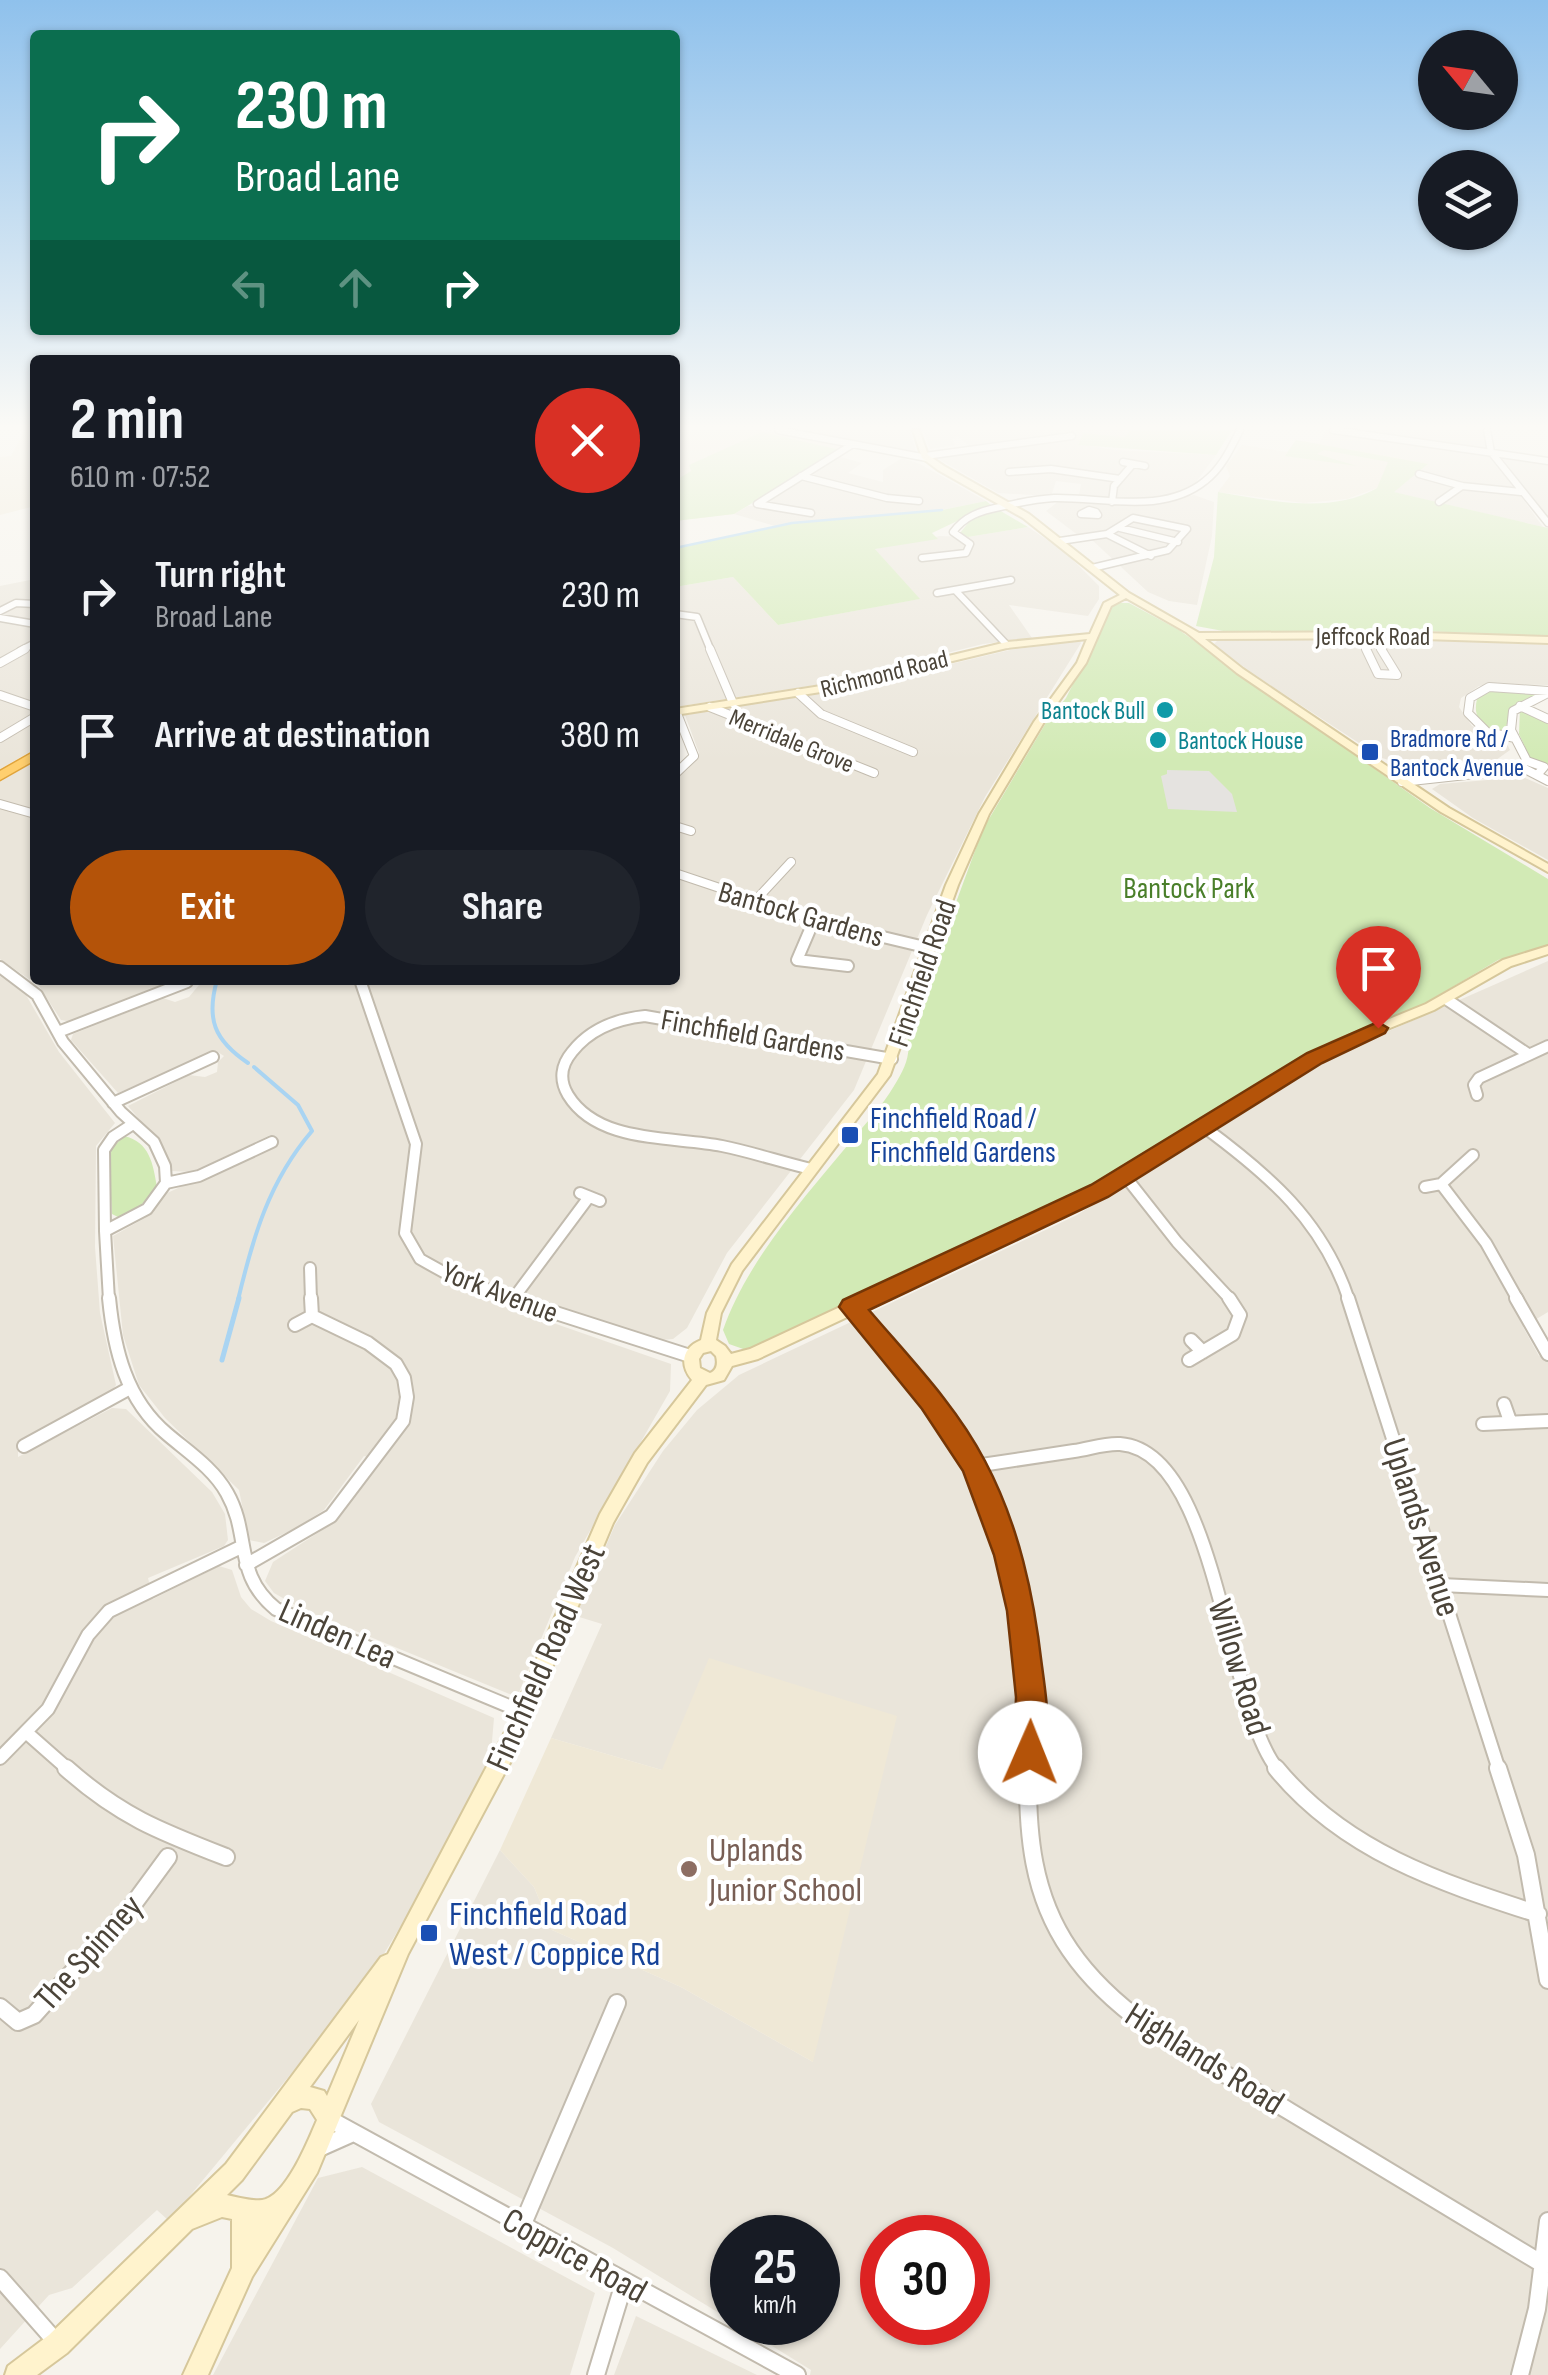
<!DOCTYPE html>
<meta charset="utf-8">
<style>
:root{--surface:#171b24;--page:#20242c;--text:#f1f3f6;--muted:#9ea1a6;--accent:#b45309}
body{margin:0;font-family:"Sofia Sans Condensed",sans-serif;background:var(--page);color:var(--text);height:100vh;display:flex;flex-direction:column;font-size:38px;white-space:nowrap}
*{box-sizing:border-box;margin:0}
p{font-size:32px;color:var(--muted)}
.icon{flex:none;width:55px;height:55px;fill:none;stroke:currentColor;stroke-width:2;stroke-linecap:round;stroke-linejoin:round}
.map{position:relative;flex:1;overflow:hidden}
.side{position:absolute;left:30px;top:355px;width:650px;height:630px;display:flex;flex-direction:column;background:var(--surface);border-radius:10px;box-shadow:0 2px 8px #0004}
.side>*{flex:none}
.hud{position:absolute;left:30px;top:30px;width:650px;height:305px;border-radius:10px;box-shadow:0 2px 8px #0004;background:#0b6e4f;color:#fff;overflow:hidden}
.needle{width:65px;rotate:299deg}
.controls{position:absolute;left:1418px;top:30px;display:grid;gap:20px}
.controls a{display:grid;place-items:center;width:100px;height:100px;border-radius:50%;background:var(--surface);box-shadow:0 2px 8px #0004;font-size:50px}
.speed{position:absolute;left:710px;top:2215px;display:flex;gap:20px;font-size:50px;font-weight:700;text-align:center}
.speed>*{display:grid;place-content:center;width:130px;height:130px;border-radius:50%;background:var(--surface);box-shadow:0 2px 8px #0004;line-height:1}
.speed small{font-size:25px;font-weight:400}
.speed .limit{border:15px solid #d22;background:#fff;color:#111}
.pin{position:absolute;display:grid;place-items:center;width:85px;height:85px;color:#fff;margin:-102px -42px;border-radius:50% 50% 50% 0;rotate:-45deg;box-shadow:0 0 10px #0007}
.pin .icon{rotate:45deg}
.me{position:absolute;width:110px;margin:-55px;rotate:1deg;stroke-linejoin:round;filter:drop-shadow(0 0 8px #0008)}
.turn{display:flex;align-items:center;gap:35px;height:210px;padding:0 40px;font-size:45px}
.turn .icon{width:130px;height:130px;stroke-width:2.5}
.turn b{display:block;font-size:70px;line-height:85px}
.lanes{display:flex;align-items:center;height:95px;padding:0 40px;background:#0003;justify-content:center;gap:50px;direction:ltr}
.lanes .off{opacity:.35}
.round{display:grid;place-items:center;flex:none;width:105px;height:105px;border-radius:52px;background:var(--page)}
.summary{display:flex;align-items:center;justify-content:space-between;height:170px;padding:0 40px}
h1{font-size:60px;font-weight:700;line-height:75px}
.action{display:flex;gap:20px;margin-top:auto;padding:20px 40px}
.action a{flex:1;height:115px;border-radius:60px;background:var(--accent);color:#fff;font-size:40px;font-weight:700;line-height:115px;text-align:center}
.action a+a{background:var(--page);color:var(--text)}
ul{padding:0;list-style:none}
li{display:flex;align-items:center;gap:30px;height:140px;padding:0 40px}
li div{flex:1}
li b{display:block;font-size:38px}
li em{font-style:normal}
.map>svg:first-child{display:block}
</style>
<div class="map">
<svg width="1548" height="2375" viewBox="0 0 1548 2375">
<rect width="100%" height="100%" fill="#f6f3ec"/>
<path fill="#eae5da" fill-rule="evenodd" d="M789,430H910L917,455Z
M923,430H1130L1126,437L1083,433L1078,444L1114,450L1216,455L1191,489L1163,497L1126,499L1079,495L1081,484L1056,481L1051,496L998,493L935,457L971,447L958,437L952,438L955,445L930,449Z
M1344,430H1483L1487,450Z
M1325,431L1490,454L1543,527L1393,492L1427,465L1319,444Z
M837,456L862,463L848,473L883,482V470L902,458L920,464L986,501L942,510L775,526L734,514L748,506H760Z
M1498,456L1548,463V518L1511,471Z
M1194,495L1214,502L1212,536L1197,605L1169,601L1148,592L1091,539H1083L1046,511L1059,501L1138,505Z
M1028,527L1065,552L1099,586V599L1088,616L1009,605L1032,638L983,644L822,684L675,707V587L733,577L778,625L919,599L875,549L940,536L968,537Z
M35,579V749L0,769V586Z
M1219,639H1407L1548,645V685L1491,684L1479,686L1461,698L1459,707L1472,726L1505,740L1510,750L1496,760L1412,767L1382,758L1261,679L1213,645Z
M1079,640L1081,643L985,797L927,915L854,1090L727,1253L687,1328L673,1339L661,1340L607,1327L465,1278L456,1289L671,1364L670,1391L575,1557L517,1697L302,1609L274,1593L265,1581L273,1562L336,1521L381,1461L364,1456L324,1510L296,1528L264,1543L249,1540L239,1490L165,1418L139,1385L123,1335L113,1236L145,1218L165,1194L277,1143L270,1135L193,1172L171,1171L163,1147L128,1106L189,1075L205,1077L217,1072L218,1062L224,1056L216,1051L118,1093L71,1040L73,1034L163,998L175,1002L189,997L199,985L195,980H675V778L688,769L699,753L685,715L850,688L1010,650Z
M35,761V980H186L73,1022L61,1020L39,986L0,959V782Z
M1523,777L1548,788V860L1473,818L1432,789L1440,784Z
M1548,961V1312L1523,1327L1539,1356L1548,1352V2375H810L811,2370L735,2323L818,2322V2238H732V2321L613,2248L379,2122L371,2104L500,1850L534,1887L552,1930L681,1987L813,2062L662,1770L551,1738L602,1624L576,1616L615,1525L663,1451L697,1410L739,1375L1077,1215L1339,1053ZM882,2238H968V2322H882Z
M0,976L26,995L59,1052L115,1123L96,1146L95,1247L100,1313L116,1385L111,1392L18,1442V1457L112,1408L126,1409L212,1492L225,1514L228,1540L224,1546L148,1578L153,1599L219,1566L232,1570L241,1597L251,1609L271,1621L494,1718L491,1753L444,1854L379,1962L339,2016L169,2221L157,2210L72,2288L49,2295L0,2349Z
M362,2167L595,2293L570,2375H213L318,2178Z
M636,2316L757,2375H614Z"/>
<path fill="#efe8d6" d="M25,430H35V506L0,515V457L11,456Z
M675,430H758L848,445L734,514L675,521Z
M1296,440L1391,456L1428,464L1393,492L1377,488L1347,499L1304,503L1218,492L1230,476L1226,466L1242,445L1287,452Z
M709,1658L897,1716L813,2062L681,1987L552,1930L534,1887L500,1850L551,1738L662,1770Z"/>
<path fill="#d2eab5" d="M1130,430H1232L1216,455L1078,445L1083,433L1125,437Z
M762,432L840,450L734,514L675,521V481L691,471L689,465Z
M1296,440L1428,464L1394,492L1548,528V636L1422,631L1234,633L1196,626L1214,557L1218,492C1267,500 1331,515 1377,488L1388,462L1324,450L1317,454L1357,466L1285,456Z
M986,501L991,505L932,533L938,539L875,549L920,599L778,625L733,577L675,587V548L792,523L942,510Z
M999,510L1028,527L968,537L960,533L974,516Z
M1119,603H1129L1179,630L1430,808L1548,879V946L1498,960L1414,1010L1330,1045L1058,1207L757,1347L746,1350L729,1344L723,1330C748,1259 805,1197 852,1140C866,1123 883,1105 894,1086C904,1070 912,1054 907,1036L983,829L1047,721L1066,698L1112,606Z
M1490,690L1540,692L1512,709L1504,732C1484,728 1472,720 1477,699Z
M1520,709L1548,723V764L1530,758L1519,734Z
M124,1136C150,1142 153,1164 157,1187L136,1211L118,1217L112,1214L108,1152Z"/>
<path fill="#e5e3e0" d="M1167,770L1209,771L1232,794L1237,812L1168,809L1161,776L1167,774Z"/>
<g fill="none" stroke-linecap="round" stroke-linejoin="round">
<path stroke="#a9d4f2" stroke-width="2.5" d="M675,548L792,523L942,510"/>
<path stroke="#a9d4f2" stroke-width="4" d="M217,980C206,1019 214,1040 248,1063
M238,1300C253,1237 269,1181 312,1131L298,1105L254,1067"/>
<path stroke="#a9d4f2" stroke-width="5" d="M222,1360L239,1298"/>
<defs>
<path id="street-far4" d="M778,430L927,458
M1333,430L1548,461
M1487,430L1491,452L1548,523
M925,456L1072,436
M1123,462L1145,466
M1009,472L1051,469L1120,479
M1419,474L1462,486L1521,492
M801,476L887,498L919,501
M1112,502L1114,486L1133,464
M1439,502L1462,486
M1089,510L1096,512L1098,515L1081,514Z
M811,513L757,504L853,444
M1120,528L1178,542
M1107,534L1151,556
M1060,541L1107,534L1133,518L1187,529L1168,550L1092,568
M922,558L966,553L970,544L953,532C965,516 980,511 1000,507C1017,503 1035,499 1054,498C1103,497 1163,515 1205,481C1222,468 1231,448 1240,430
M955,590L1007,645
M937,593L1011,580
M0,611L16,603L35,604
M675,614L697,617L711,651
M0,618L35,624
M1359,635L1367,651
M1365,641L1379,645L1383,651
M20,651L35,643"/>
<path id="street-far3" d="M710,649L733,703
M1366,649L1378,674L1397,675L1381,649
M0,663L25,649
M798,693L821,714L913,752
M0,695L35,707
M1520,706L1548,719
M710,707L874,773
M0,738L35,717
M1515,738L1487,732L1468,713L1470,698L1489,687L1548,691
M1527,761L1511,730L1513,711L1548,693
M1527,761L1544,767L1538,774
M1519,766L1548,781
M675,774L694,756L676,711
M1402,782L1521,769
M0,804L35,814
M675,826L691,831
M675,873L830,925L873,935
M754,902L791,862
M807,935L817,922"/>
<path id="street-far2" d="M809,932L797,960L848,966
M862,932L929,948
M0,967L37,995L63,1042L121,1112L154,1142L165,1166L166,1183L147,1209L105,1231L109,1300
M360,980L416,1144L405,1233L420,1259L447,1274L516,1300
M1446,999L1528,1054
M58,1032L187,982
M1477,1095L1474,1085L1479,1078L1548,1046
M113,1103L213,1057
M1204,1127C1269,1175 1323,1221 1349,1300
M811,1169C781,1162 752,1152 722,1146C673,1136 598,1144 568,1095C559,1080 561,1065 572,1052C590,1029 616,1019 645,1016L892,1059
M1125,1176L1177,1242L1231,1300
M166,1183L199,1176L272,1142
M1441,1184L1486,1243L1518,1300
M1425,1187L1441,1184L1473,1155
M580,1193L600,1201
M105,1231L104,1150L113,1137L133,1124
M310,1268L311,1300
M513,1299L589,1197"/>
<path id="street-far1" d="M109,1298C114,1349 126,1400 167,1434C188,1452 213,1468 227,1493C251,1535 233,1574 276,1609L523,1712
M509,1298L690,1356
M1348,1298L1499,1770
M1516,1298L1548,1354
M852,1307C887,1348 924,1387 954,1432C1021,1534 1031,1652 1028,1770
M295,1325L312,1316
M1191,1340L1203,1352
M1189,1360L1233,1334L1240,1315L1229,1298
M1504,1404L1510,1421
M1483,1424L1548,1421
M24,1446L130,1388
M975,1466C1008,1461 1041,1456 1074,1451C1089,1449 1105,1443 1120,1444C1218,1451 1225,1706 1278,1770
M246,1565L331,1516L403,1421L407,1397L404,1378L396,1364L368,1343L312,1316L311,1298
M1441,1585L1548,1590
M27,1733L69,1770
M0,1758L48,1709L88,1635L109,1611L243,1546"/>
<path id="street" d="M66,1768C120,1816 159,1831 226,1857
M1028,1768C1027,1833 1032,1895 1070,1950C1122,2026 1213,2065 1289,2111C1375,2162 1459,2214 1544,2265
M1276,1768C1344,1851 1439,1882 1538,1914
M1498,1768L1526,1855L1548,1980
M0,2007L18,2022L34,2015L132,1906L168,1857
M329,2119L797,2375
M317,2149L353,2133
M522,2226L617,2003
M0,2278L58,2344
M596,2375L624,2283
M1520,2375L1537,2309L1548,2221"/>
<path id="secondary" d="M913,430H919L928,455L944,466L1029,514L1129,593L1199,633L1392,632L1548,637V643L1392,638L1205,639L1243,669L1449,808L1548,864V872L1441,812L1237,673L1186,632L1126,598L1111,606L1086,663L1044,722L989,814L958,885L890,1075L742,1271L721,1313L716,1340L725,1346L731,1354L750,1349L1065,1202L1333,1042L1426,1004L1503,960L1548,946V954L1511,966L1434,1010L1341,1048L1075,1210L758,1359L732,1366L724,1380L706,1385L647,1463L613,1523L519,1746L408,1954L317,2173L252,2277L208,2375H183L232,2268V2219L222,2217L192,2229L67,2353L37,2375H5L8,2366L49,2335L226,2164L381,1957L388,1954L505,1732L600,1514L635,1453L692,1380C680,1366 681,1348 701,1340L707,1313L732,1264L878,1074L946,885L979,814L1034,722L1077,663L1087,639L1007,648L827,691L675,715V709L827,685L1007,642L1090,634L1104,603L1120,595L1023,518L938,470L922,458ZM711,1351L716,1356C718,1364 717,1370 710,1373L700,1368L699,1359L703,1353ZM359,2020L327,2096L324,2091L310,2087ZM301,2108L310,2109L317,2120C308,2141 288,2191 266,2199C256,2203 237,2197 227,2195L242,2180L292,2112Z"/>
<path id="highway" d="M35,751V760L0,780V771Z"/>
</defs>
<use href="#street-far4" stroke="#c2bbae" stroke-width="9"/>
<use href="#street-far3" stroke="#c2bbae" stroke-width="10"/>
<use href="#street-far2" stroke="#c2bbae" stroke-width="14"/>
<use href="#street-far1" stroke="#c2bbae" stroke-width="16"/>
<use href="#street" stroke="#c2bbae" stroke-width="20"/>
<use href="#secondary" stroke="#d6c79b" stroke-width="4"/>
<use href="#highway" stroke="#e0a43c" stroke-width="3"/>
<use href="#street-far4" stroke="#fff" stroke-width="6"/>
<use href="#street-far3" stroke="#fff" stroke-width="8"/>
<use href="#street-far2" stroke="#fff" stroke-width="10"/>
<use href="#street-far1" stroke="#fff" stroke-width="12"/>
<use href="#street" stroke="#fff" stroke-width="16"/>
<use href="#secondary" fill="#fff3cd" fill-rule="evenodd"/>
<use href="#highway" fill="#ffcf6e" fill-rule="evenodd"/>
</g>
<linearGradient id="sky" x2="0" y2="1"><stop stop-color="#8fc1ec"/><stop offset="0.56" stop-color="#fbfaf6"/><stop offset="1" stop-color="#fbfaf6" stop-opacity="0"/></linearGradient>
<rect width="1548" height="762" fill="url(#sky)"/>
<path fill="#b45309" stroke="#753606" stroke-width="2.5" d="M1378,1022L1388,1028L1385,1033L1322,1063L1108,1197L869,1310C909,1357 956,1405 985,1461C1019,1525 1034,1596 1042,1666C1046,1696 1053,1736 1041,1764L1030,1769L1019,1764L1014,1753L1016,1697L1007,1611L994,1555L963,1471L922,1409L839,1307L843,1300L1091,1185L1307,1053Z"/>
<g fill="#0f9aa8" stroke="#fff" stroke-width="4">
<circle cx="1165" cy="710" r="10"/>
<circle cx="1158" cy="740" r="10"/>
</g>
<g fill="#1a4fb4" stroke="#fff" stroke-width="4">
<rect x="1360" y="742" width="20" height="20" rx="5"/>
<rect x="840" y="1125" width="20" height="20" rx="5"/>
<rect x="419" y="1923" width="20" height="20" rx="5"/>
</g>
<circle fill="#8d6e63" stroke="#fff" stroke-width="4" cx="689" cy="1869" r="10"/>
<g text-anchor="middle" stroke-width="8" stroke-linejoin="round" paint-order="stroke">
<g font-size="25" fill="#4b4439" stroke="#fff">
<text x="1373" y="645">Jeffcock Road</text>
<text transform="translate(884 673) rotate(-14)" y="9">Richmond Road</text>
<text transform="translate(792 740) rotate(22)" y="9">Merridale Grove</text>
</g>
<g font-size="25" fill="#0d838f" stroke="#fff" text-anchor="end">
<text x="1145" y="719">Bantock Bull</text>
<text x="1178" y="749" text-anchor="start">Bantock House</text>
</g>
<g font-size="25" fill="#164399" stroke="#fff" text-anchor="start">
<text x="1390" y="747">Bradmore Rd /<tspan x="1390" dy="29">Bantock Avenue</tspan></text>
</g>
<g font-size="30" fill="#4a7f2a" stroke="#fff">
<text x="1189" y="898">Bantock Park</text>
</g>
<g font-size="30" fill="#4b4439" stroke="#fff">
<text transform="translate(801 914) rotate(16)" y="10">Bantock Gardens</text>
<text transform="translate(922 973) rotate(-71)" y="10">Finchfield Road</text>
<text transform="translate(753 1035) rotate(10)" y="10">Finchfield Gardens</text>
<text transform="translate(500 1292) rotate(21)" y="10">York Avenue</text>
</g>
<g font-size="30" fill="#164399" stroke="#fff" text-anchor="start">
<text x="870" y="1128">Finchfield Road /<tspan x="870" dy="34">Finchfield Gardens</tspan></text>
</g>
<g font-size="35" fill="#4b4439" stroke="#fff">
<text transform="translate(1422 1527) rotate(72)" y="12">Uplands Avenue</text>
<text transform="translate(338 1633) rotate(24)" y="12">Linden Lea</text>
<text transform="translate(545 1657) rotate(-66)" y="12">Finchfield Road West</text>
<text transform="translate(1240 1667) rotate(73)" y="12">Willow Road</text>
<text transform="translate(88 1952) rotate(-48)" y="12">The Spinney</text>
<text transform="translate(1205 2058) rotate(32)" y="12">Highlands Road</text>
<text transform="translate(575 2255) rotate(29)" y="12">Coppice Road</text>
</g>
<g font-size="35" fill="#785e54" stroke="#fff" text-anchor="start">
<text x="709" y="1861">Uplands<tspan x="709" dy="40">Junior School</tspan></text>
</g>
<g font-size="35" fill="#164399" stroke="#fff" text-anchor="start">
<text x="449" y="1925">Finchfield Road<tspan x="449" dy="40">West / Coppice Rd</tspan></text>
</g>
</g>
</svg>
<div class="controls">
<a><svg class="needle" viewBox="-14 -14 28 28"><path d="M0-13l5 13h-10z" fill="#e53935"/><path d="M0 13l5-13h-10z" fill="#9ea1a6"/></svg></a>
<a><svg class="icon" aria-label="layers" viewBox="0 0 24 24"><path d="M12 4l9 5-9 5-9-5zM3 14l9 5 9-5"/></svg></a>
</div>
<div class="speed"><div>25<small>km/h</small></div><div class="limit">30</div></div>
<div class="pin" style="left:1378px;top:1028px;background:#d93025"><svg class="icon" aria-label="arrive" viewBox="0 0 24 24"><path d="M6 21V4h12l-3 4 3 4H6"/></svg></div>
<svg class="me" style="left:1030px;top:1753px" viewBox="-20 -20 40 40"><circle r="19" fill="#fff"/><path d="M0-13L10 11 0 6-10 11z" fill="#b45309"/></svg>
<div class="hud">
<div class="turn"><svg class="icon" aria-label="right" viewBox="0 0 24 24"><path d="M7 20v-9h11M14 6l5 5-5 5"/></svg><div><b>230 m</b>Broad Lane</div></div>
<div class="lanes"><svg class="icon off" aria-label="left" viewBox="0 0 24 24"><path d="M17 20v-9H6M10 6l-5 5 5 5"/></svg><svg class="icon off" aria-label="ahead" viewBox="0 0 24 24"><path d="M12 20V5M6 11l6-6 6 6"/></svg><svg class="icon" aria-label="right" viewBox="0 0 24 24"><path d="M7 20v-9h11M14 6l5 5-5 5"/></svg></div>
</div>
<section class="side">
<div class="summary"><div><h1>2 min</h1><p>610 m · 07:52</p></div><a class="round" style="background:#d93025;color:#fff"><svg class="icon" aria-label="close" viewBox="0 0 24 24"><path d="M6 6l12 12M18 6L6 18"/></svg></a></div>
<ul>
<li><svg class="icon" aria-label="right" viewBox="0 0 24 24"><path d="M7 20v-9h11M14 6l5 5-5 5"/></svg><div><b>Turn right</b><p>Broad Lane</p></div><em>230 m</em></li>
<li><svg class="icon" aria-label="arrive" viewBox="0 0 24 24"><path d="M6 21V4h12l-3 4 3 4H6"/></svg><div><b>Arrive at destination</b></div><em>380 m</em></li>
</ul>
<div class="action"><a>Exit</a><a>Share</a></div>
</section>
</div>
